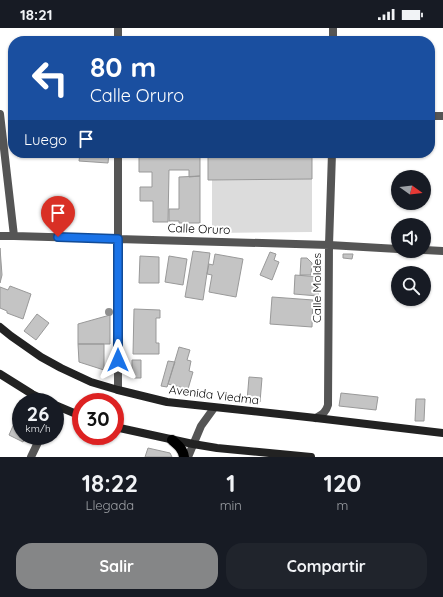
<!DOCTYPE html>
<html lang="es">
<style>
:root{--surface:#171b24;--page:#20242c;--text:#f1f3f6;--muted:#9ea1a6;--accent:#858687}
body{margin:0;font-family:Quicksand,sans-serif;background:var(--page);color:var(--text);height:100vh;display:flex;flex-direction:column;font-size:15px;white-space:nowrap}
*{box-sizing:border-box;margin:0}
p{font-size:13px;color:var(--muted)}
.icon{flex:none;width:22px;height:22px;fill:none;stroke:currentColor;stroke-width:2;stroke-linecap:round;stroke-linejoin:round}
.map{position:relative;height:429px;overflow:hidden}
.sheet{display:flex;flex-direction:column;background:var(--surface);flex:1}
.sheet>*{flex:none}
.guide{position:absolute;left:8px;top:8px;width:427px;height:122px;border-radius:16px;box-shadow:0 1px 3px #0004;background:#1a4fa0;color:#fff;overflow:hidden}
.needle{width:26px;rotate:105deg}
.fabs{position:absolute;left:391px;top:142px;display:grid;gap:8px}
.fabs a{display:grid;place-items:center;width:40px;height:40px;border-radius:50%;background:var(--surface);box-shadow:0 1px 3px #0004;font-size:20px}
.speed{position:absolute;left:12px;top:365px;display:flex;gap:8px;font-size:20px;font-weight:700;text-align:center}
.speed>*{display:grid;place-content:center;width:52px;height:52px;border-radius:50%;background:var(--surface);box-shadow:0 1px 3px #0004;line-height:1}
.speed small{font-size:10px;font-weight:400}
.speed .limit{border:6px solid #d22;background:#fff;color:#111}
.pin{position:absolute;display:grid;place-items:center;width:34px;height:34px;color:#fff;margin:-41px -17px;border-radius:50% 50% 50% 0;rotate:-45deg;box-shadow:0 0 4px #0007}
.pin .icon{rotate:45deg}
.me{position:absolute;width:44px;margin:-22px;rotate:0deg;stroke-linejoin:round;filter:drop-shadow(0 0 3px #0008)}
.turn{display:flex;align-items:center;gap:14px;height:84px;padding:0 16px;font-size:18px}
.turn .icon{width:52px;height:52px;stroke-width:2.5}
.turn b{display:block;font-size:28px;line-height:34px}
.then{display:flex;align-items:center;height:38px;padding:0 16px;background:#0003;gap:8px;font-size:15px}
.eta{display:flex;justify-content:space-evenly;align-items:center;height:68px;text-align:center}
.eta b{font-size:24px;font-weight:700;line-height:28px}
.action{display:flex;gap:8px;margin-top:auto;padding:8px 16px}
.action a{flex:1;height:46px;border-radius:16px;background:var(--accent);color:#fff;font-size:16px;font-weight:700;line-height:46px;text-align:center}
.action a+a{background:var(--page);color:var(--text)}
.status{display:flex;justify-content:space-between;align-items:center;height:28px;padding:0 20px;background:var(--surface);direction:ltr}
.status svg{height:11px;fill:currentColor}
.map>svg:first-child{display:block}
</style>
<div class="status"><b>18:21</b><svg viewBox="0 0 49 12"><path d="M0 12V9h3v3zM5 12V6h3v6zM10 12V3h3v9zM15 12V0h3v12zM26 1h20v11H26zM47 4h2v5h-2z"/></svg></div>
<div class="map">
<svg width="443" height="429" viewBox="0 0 443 429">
<rect width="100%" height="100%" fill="#fff"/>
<path fill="#dcdcdc" d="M312,151V204L212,205V152Z"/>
<path fill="#c4c4c4" stroke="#999" d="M80,125H109L108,135L79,133Z
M152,125H200V148L189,149V142H169L168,194H153V173H140V159H152V144H139V127H152Z
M208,125H312V151L208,152Z
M200,148V195H179V193H169V181H179V149Z
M0,220L2,247L0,255Z
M193,223L210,225L203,272L185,269Z
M270,224L276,226L274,232L279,234L272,252L260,247Z
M215,226L243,231L236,269L209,264L212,247L207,246L209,236L213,237Z
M343,226H353L352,231L343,230Z
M140,228L159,229V255H139Z
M169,228L187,231L183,257L165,254Z
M301,230H307L312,235L311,247H300Z
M295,247L320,249L318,268L294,266Z
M10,258L31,266L23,291L7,285V283L0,280V259L8,262Z
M272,269L313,272L312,299L270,296Z
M134,281L160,282V290H156V315H159V326H133Z
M37,286L49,295L36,312L24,303Z
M110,287V316H78V296Z
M78,316H104V342L79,334Z
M179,319L190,322L187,332L191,333L189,343L193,344L188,361L168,356Z
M132,332H141V350H132Z
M168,333L175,334L167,359L161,358Z
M249,349L262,350L260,374L247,373Z
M341,365L378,369L376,382L339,378Z
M416,371H425L424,393H415Z
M20,382L21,408H26L23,414L9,407Z
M148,420L170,425L172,429H145Z"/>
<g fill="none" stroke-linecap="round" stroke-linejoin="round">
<defs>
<path id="primary" d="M172,412C178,417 183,421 184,429"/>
</defs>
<use href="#primary" stroke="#dbdbdb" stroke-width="12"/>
<path stroke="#555" stroke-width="8" d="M333,0V13
M118,13V0
M0,86L14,208
M430,88H443
M118,125V362
M0,208H14L329,217L398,221
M424,222L443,223
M316,390C323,386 326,384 328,377L329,217L332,125
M31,429L41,408
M188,429L201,398L214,380"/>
<path stroke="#222" stroke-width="8" d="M0,299L11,308L41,329L61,340L91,354L118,362L167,374L316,390L443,405
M0,346L32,366L49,374
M55,377L81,388
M115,399L193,416L217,420L311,429"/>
<use href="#primary" stroke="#000" stroke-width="10"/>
</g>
<circle fill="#8f8f8f" cx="109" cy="284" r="4"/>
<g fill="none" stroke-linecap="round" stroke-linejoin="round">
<defs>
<path id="route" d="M58,209L118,211V332"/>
</defs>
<use href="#route" stroke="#114b97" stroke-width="10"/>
<use href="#route" stroke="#1a73e8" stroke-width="7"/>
</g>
<g text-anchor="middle" stroke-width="4" stroke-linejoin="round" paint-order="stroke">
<g font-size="12" fill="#000" stroke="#fff">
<text transform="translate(199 201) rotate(2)" y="4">Calle Oruro</text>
<text transform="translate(317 260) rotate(-90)" y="4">Calle Moldes</text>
<text transform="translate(214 367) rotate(7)" y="4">Avenida Viedma</text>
</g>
</g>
</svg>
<div class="fabs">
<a><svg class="needle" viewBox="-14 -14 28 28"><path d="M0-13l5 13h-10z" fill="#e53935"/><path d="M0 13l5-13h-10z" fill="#9ea1a6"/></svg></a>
<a><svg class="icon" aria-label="sound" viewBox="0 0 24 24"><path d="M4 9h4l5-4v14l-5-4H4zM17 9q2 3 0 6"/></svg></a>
<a><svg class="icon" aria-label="search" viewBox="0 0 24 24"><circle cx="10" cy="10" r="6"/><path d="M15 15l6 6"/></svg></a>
</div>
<div class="speed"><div>26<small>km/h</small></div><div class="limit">30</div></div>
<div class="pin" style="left:58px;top:209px;background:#d93025"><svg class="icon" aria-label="arrive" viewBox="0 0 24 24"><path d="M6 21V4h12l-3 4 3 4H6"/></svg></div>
<svg class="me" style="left:118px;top:332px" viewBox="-20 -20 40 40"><path d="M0-17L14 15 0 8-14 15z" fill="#1a73e8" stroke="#fff" stroke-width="4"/></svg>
<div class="guide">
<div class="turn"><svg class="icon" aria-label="left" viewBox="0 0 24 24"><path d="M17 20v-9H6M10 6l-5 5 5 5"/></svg><div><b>80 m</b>Calle Oruro</div></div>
<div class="then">Luego<svg class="icon" aria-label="arrive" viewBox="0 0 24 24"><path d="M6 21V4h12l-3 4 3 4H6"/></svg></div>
</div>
</div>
<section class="sheet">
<div class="eta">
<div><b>18:22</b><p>Llegada</p></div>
<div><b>1</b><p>min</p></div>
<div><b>120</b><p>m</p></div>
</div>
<div class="action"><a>Salir</a><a>Compartir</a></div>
</section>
